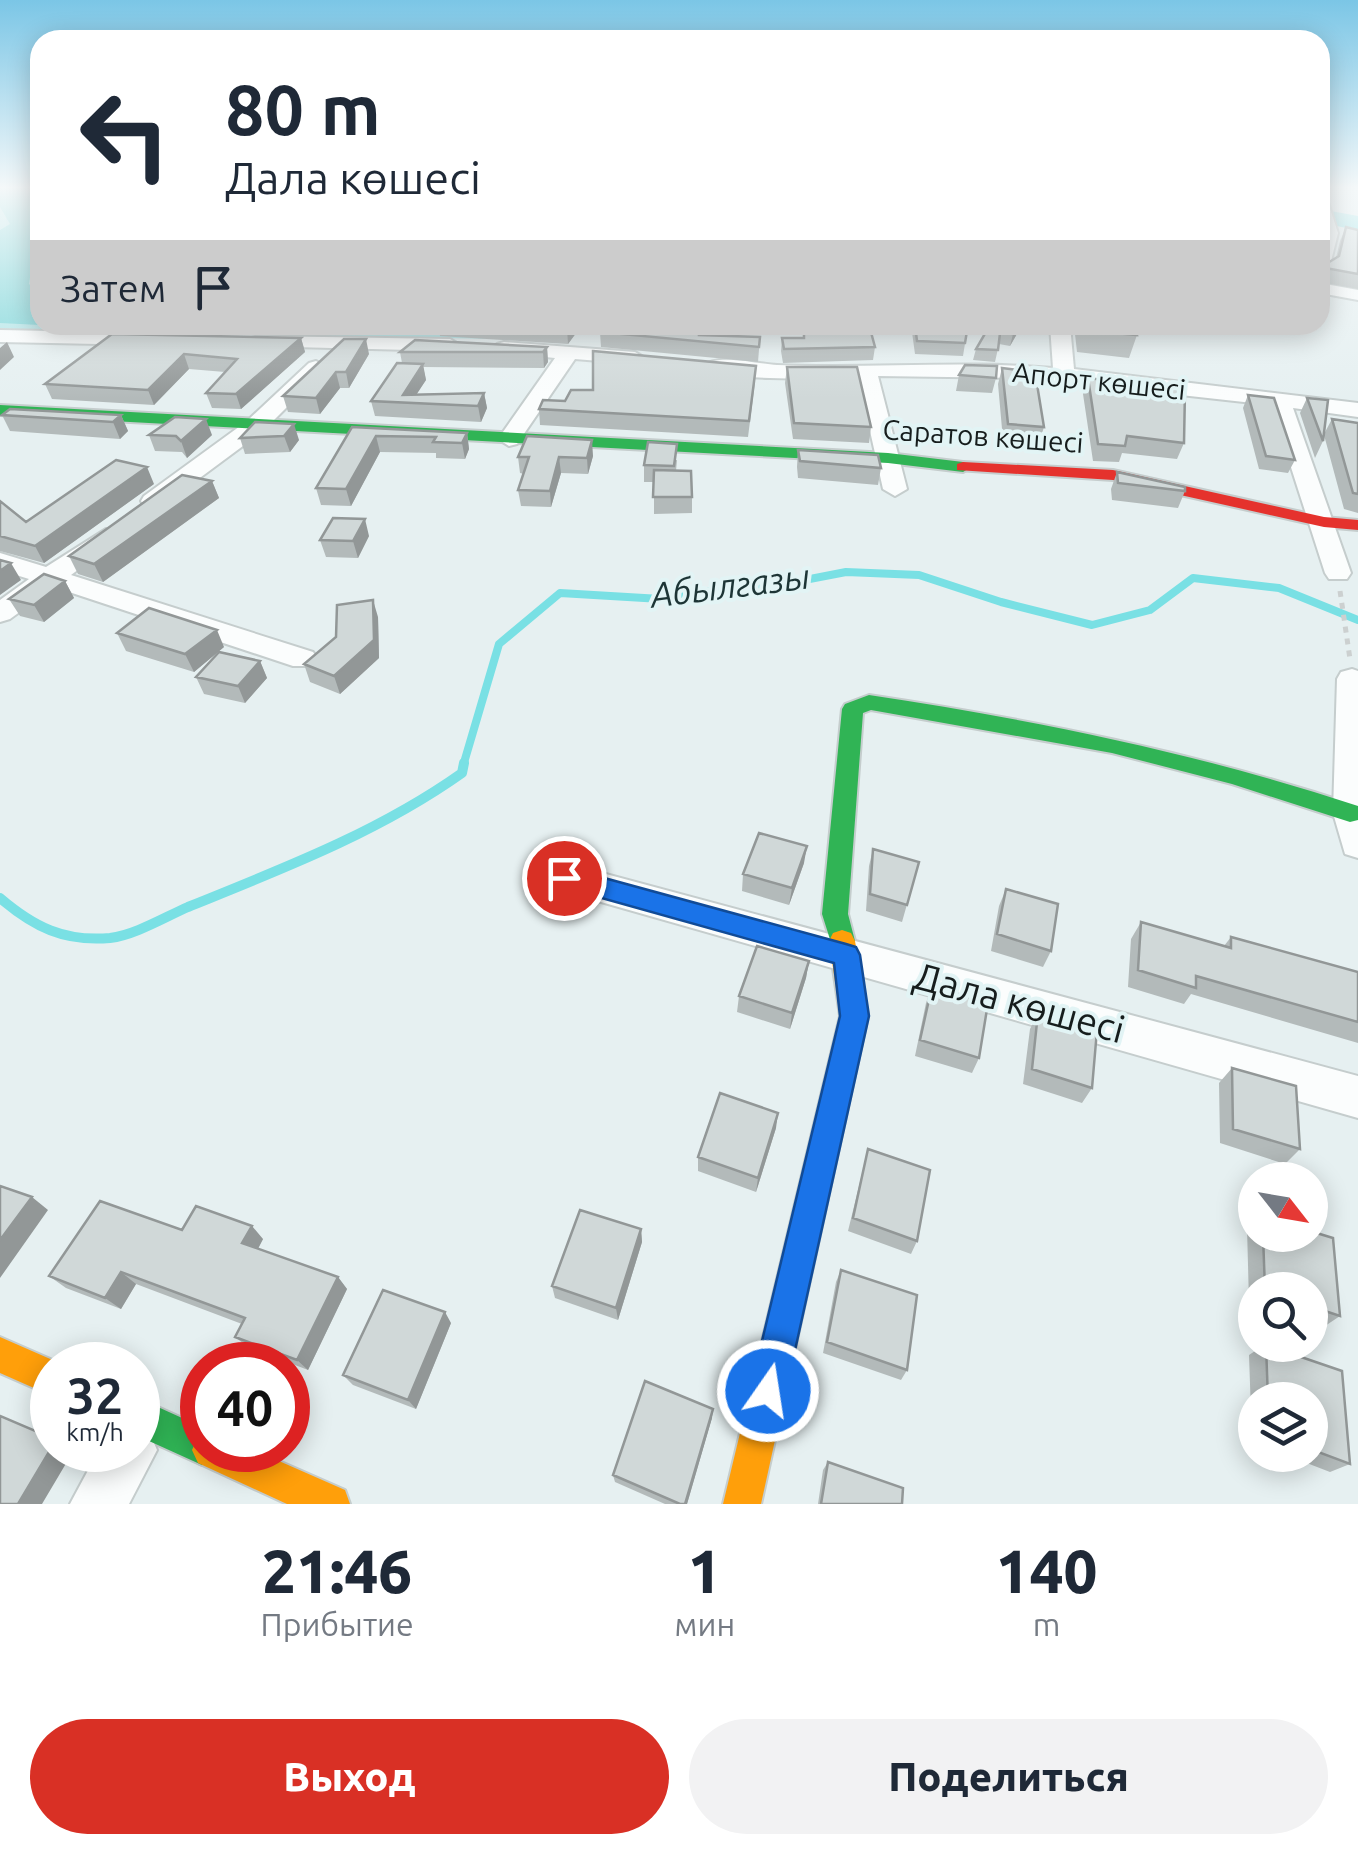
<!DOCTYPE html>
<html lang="ru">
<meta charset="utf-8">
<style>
:root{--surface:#fff;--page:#f2f2f3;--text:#1f2937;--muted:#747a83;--accent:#d93025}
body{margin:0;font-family:Ubuntu,sans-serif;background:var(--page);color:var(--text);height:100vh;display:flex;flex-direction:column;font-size:38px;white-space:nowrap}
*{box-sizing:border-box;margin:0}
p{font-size:32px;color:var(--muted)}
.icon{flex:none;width:55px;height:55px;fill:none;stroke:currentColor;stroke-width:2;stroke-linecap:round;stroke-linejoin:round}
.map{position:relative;height:1504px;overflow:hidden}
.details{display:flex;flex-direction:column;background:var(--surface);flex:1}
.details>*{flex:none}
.banner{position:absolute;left:30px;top:30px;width:1300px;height:305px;border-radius:30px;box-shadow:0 5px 25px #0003;background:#fff;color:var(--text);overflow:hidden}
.needle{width:65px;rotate:121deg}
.buttons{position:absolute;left:1238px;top:1162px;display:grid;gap:20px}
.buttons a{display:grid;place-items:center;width:90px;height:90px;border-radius:50%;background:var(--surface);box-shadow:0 5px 25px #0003;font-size:50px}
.speed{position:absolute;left:30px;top:1342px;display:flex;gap:20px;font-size:50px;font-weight:700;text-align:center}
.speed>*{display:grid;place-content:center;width:130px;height:130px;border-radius:50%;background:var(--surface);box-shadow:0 5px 25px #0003;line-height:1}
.speed small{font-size:25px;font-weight:400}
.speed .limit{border:15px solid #d22;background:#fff;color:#111}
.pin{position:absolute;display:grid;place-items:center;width:85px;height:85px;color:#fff;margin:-42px;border:5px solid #fff;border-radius:50%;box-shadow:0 2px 10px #0007}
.me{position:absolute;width:110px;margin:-55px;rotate:13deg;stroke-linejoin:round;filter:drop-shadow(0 0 8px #0008)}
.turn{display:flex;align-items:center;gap:35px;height:210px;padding:0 30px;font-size:45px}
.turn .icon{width:130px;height:130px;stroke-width:2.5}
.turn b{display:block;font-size:70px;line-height:85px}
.then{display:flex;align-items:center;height:95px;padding:0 30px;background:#0003;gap:20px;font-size:38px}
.eta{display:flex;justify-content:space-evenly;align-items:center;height:170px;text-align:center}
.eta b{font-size:60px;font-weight:800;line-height:70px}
.cta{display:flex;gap:20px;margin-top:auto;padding:20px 30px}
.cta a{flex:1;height:115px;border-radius:60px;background:var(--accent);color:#fff;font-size:40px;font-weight:800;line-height:115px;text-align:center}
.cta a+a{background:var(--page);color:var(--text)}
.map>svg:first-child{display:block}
</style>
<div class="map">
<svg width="1358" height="1504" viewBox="0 0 1358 1504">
<rect width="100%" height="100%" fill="#e6f0f1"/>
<path fill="#b2e6e8" d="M0,188H40V325H519L504,339L0,331Z"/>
<path fill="#7bd6d9" d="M0,188H40V266L31,271L29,284L40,294L33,305L40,307V325L0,323V230L10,224L0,207Z
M145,325H454L445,332Z"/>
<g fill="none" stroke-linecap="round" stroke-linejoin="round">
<path stroke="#79e0e4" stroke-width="8" d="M463,766L499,644L560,593L661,599L730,588L758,589L846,572L919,575L1001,602L1092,625L1150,610L1193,578L1279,588L1358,620"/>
<path stroke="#79e0e4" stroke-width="10" d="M0,898C34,927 64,942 110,938C135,935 165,917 188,907C282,869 379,832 462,773L464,763"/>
<path fill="#79e0e4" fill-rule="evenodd" d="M1320,209L1358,216V230L1320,223Z"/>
<defs>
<path id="street" d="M1320,197L1328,202L1338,233L1329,269L1320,274Z
M1320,283L1358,290V300L1320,293Z
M1050,325H1070L1074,369L1358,403V417L1293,408L1351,573L1347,579H1329L1325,573L1271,405L1027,378L878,376L907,489L895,496L883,489L858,377C827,378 723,383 703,366C717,353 757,364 777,365C869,369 961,360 1053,368Z
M0,330L150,333L160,339L150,345L0,342Z
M259,336L450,339L460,345L450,351L252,346V338Z
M504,342L635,352L645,358L635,364L575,359L517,444L509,446L498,439L555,358L497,352V344Z
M316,361L326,367L323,371L263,431L162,506H144L141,501L144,496L247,421L309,363Z
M106,529L119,537L115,542L71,575L313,652L318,659L313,666H293L54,587L10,619L0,622V600L29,579L0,570V553L46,567Z
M1352,669L1358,671V858L1345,854L1333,813L1337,679L1341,672Z
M565,863L1358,1076V1118L552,888L547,878L552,868Z
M138,1426L149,1431L157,1450L129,1504H70L99,1450H138Z"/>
<path id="fast" d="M0,405L888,453L963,462L971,467L963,472L888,463L0,415Z
M869,695C1035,720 1198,753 1358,806V820L1350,822L1232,784L1112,753L871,710L863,713L848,914L855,941L851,949L842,952L833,949L822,914L842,709L845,704Z
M138,1398L202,1427V1450H219L215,1459L202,1465L138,1436Z"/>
<path id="slow" d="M842,930L851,933L855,941L868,1016L761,1504H723L840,1016L829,941L833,933Z
M0,1337L64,1365H52V1396L0,1373Z
M202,1435V1450H254L345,1490L350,1504H287L198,1463L192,1450L198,1437Z"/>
<path id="jam" d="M963,462L1113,470L1324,517L1358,520V530L1324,527L1113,480L957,470V464Z"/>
</defs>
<use href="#street" stroke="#c5cdcd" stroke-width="4"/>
<use href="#fast" stroke="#c5cdcd" stroke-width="4"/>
<use href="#slow" stroke="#c5cdcd" stroke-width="4"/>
<use href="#jam" stroke="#c5cdcd" stroke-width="4"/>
<path stroke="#ccd0d0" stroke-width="5" stroke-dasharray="6 6" stroke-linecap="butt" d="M1340,591L1350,659"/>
<use href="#street" fill="#fbfdfd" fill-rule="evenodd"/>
<use href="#fast" fill="#30b455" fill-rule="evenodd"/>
<use href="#slow" fill="#ff9f0a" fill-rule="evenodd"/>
<use href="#jam" fill="#e5322d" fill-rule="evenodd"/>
</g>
<path fill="#b3baba" d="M1320,223L1326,264L1336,258L1340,241L1346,227L1358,230V289L1320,282Z
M438,325H582L568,344L440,336Z
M911,325H968L963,356L915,354Z
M990,325H1022L1010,346L999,344L995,362L973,360L976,349Z
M1074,325H1135L1137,335L1129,358L1077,352Z
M600,332L760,337L758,362L601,347Z
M112,334L301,338L305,352L241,409L212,408L206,393L225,372L189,369L154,405L52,399L45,384Z
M782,338L875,347L873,360L783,363L781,351Z
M547,347L548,362L544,368L423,367L426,380L416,394L484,393L487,408L481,422L375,416L371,401L402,363L400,352Z
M369,354L349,388H340L320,414L288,412L283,396Z
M787,367L871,427L869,443L793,439L785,383Z
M1002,368L1044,427L1039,443L1003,440L998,384Z
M959,375L996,378L992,393L956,391Z
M1088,378L1184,443L1177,459L1122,453L1119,462L1093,461L1083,394Z
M755,382L748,437L540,425L539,409L565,401Z
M1248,395L1295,460L1288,473L1259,469L1243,408Z
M1307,398L1324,434L1332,419L1358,423V513L1344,509L1324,435L1323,441L1315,458L1300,413Z
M2,415H121L128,431L120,439L10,431Z
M255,422L299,440L290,452L245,454L240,438Z
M352,427L467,433L469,449L465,459L436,458V453L380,452L351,506L321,505L316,488Z
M149,435H212L187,458L182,452L155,451Z
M798,450L881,468L878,485L798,478L797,467Z
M593,456L588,474L561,473L551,507L521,506L518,490L524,474L520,473L518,457Z
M677,460L676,471L692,497V513L654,514V482H644V465Z
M1117,472L1185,491L1178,508L1112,500L1111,489Z
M212,481L219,498L103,582L78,574L69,556Z
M154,484L44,563L0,551V501L26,522Z
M369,536L358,558L326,557L320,540Z
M65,581L74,598L44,622L20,616L9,599Z
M378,617L379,658L340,694L310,682L304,664Z
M117,633L224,647L194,672L126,651Z
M260,661L267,678L245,703L204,694L196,677Z
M873,849L919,862L902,922L866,911L869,866Z
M804,863L789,905L742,891L743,874Z
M1006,889L1051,951L1043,967L991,951L999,906Z
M1141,922L1224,946L1231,937L1358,972V1043L1191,994L1184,1004L1128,987L1131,939Z
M809,961L806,978L790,1029L737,1012L739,996Z
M932,986L979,1058L972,1073L915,1056L926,1003Z
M1038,1013L1092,1088L1082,1103L1023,1084L1030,1029Z
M1232,1068L1300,1149L1285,1164L1220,1143L1219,1083Z
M776,1128L756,1192L698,1171V1157Z
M868,1149L917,1241L911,1254L848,1231Z
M1255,1221V1235H1310L1340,1316L1322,1328L1310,1323V1290H1255V1304L1249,1302L1247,1228Z
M641,1229L642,1242L618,1320L555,1298L552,1286Z
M182,1230L263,1239L258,1249L338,1277L347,1289L308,1370L248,1347L235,1337L242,1324L136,1284L121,1309L66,1288L49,1276Z
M841,1270L907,1370L901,1380L823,1353L836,1282Z
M451,1323L416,1409L353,1385L343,1375Z
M1264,1345L1342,1371L1350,1464L1330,1472L1286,1455H1310V1400H1255V1443L1252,1442L1249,1355Z
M712,1418L687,1504H665L615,1482L613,1475Z
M828,1462L902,1504H818L823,1470Z"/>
<path fill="#929797" d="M570,325H582L568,344L567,329Z
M1018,325H1022L1010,346L1013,334Z
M301,338L305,352L241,409L236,394Z
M366,339L369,354L349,388L346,372Z
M7,342L14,357L0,370V348Z
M547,347L548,362L544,368L543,352Z
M184,354L189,369L154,405L148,390Z
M423,364L426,380L411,403L403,395Z
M336,372L340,388L320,414L316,398Z
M484,393L487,408L481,422L478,406Z
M121,415L128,431L120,439L113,422Z
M206,419L212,435L187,458L181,441Z
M294,424L299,440L290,452L284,436Z
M467,433L469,449L465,459L462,443Z
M376,436L380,452L351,506L346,489Z
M592,440L593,456L588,474L587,458Z
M559,457L561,473L551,507L550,491Z
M147,467L154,484L44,563L35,546Z
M212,481L219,498L103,582L94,564Z
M365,519L369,536L358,558L353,541Z
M11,563L21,580L0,595V571Z
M65,581L74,598L44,622L34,605Z
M373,600L378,617L379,658L340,694L334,676Z
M217,630L224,647L194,672L185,654Z
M260,661L267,678L245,703L238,686Z
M807,846L804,863L789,905L792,888Z
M809,961L806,978L790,1029L792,1013Z
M778,1113L776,1128L756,1192L758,1178Z
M32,1197L48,1210L0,1278V1240Z
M252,1226L263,1239L254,1256L242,1243Z
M641,1229L642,1242L618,1320L616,1308Z
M121,1272L136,1284L121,1309L105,1298Z
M338,1277L347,1289L308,1370L297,1360Z
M445,1312L451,1323L416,1409L408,1400Z
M713,1409L712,1418L687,1504H685Z
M52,1447V1450H74L42,1504H18Z"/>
<path fill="#d0d8d8" stroke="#929797" stroke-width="2.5" d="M1320,223H1322L1326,264L1339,256L1346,227L1358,230V274L1320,267Z
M499,325H570L567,329Z
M603,325H700L699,335L760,337L759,347L600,332Z
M804,325H869L875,347L784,349L782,338H804Z
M915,325H968L965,343L917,341Z
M990,325H1018L1013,334L1000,333L998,350L976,349Z
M1083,325H1135L1137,335L1083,330Z
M112,334L301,338L236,394L206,393L237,359L184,354L148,390L45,384Z
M344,339H366L346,372H336L316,398L283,396Z
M415,340L547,347L543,352H400Z
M593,351L756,366L749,421L539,409L543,400L565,401L571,390H593Z
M397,363L423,364L403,395L484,393L478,406L371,401Z
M965,365L997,366L996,378L959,375Z
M787,367H857L871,427L794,423Z
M1002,368L1035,372L1044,427L1008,424Z
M1088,378L1185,390L1184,443L1127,436L1125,446L1098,444Z
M1248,395L1274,398L1295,460L1266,456Z
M1307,398L1328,400L1323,441Z
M10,409L121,415L113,422L2,415Z
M175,417L206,419L181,441L176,436L149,435Z
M1332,419L1358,423V494L1353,493Z
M255,422L294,424L284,436L240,438Z
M352,427L467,433L462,443L433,442L436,437L376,436L346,489L316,488Z
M527,436L592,440L587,458L559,457L550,491L518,490L529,457H518Z
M648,442L677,444L674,466L644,465Z
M798,450L878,455L881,468L800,461Z
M116,460L147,467L35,546L0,536V501L26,522Z
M654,470L691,471L692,497H653Z
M1117,472L1185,487V491L1118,483Z
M182,475L212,481L94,564L69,556Z
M333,518L365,519L353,541L320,540Z
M0,560L11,563L0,571Z
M44,574L65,581L34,605L9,599Z
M373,600L374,640L334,676L304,664L336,637L337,605Z
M149,608L217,630L185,654L117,633Z
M219,652L260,661L238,686L196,677Z
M759,833L807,846L792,888L743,874Z
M873,849L919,862L907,905L870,894Z
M1006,889L1058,904L1051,951L997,934Z
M1141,922L1231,948V937L1358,972V1022L1196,976V988L1138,970Z
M757,946L809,961L792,1013L739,996Z
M932,986L988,1003L979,1058L920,1040Z
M1038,1013L1097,1030L1092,1088L1032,1069Z
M1232,1068L1296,1086L1300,1149L1233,1129Z
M720,1093L778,1113L758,1178L698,1157Z
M868,1149L930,1170L917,1241L853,1218Z
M0,1186L32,1197L0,1240Z
M100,1201L182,1230L196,1206L252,1226L242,1243L338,1277L297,1360L235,1337L245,1318L121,1272L105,1298L49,1276Z
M580,1210L641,1229L616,1308L552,1286Z
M1310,1231L1333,1238L1340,1316L1310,1306V1290H1265L1263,1235H1310Z
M841,1270L917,1295L907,1370L827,1342Z
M383,1290L445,1312L408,1400L343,1375Z
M1266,1345L1342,1371L1350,1464L1310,1449V1400H1268Z
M645,1381L713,1409L685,1504H680L613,1475Z
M0,1416L52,1438V1447L18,1504H0Z
M828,1462L903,1488L902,1504H821Z"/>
<linearGradient id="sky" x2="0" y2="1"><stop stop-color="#7bc6e6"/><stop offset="0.47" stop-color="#f4f8f9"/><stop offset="1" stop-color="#f4f8f9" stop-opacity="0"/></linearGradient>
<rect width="1358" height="399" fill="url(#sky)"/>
<path fill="#1a73e8" stroke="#114b97" stroke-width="2.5" d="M564,867L846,944L856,947L860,955L869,1016L786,1391L781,1404L768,1410L755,1404L750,1391L840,1016L834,963L555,885L552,878L555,870Z"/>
<g text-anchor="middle" stroke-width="8" stroke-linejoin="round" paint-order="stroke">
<g font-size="28" fill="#161d1d" stroke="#e2f4f5">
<text transform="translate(1099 381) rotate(6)" y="10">Апорт көшесі</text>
<text transform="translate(983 436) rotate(4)" y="10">Саратов көшесі</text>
</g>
<g font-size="35" font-style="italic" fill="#1d3536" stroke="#e2f4f5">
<text transform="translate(730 586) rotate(-7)" y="12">Абылгазы</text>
</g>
<g font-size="38" fill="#161d1d" stroke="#e2f4f5">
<text transform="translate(1019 1003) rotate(15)" y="13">Дала көшесі</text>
</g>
</g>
</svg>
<div class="buttons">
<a><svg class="needle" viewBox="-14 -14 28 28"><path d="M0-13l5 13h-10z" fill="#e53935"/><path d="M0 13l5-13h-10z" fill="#747a83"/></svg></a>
<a><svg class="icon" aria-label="search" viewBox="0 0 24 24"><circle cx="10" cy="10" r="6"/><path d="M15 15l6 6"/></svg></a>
<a><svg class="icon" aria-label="layers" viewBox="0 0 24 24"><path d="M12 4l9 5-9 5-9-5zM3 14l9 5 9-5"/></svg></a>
</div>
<div class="speed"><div>32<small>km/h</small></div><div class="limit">40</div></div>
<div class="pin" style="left:564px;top:878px;background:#d93025"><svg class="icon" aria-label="arrive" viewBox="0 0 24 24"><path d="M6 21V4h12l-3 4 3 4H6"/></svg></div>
<svg class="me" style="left:768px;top:1391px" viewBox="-20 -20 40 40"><circle r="17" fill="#1a73e8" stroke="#fff" stroke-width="3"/><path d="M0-11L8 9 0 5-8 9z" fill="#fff"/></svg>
<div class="banner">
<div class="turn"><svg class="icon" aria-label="left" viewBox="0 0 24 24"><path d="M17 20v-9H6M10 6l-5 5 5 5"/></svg><div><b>80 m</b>Дала көшесі</div></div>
<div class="then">Затем<svg class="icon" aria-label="arrive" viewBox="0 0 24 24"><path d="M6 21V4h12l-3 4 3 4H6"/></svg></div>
</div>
</div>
<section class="details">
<div class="eta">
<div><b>21:46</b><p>Прибытие</p></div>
<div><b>1</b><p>мин</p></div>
<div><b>140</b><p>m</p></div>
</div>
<div class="cta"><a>Выход</a><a>Поделиться</a></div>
</section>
